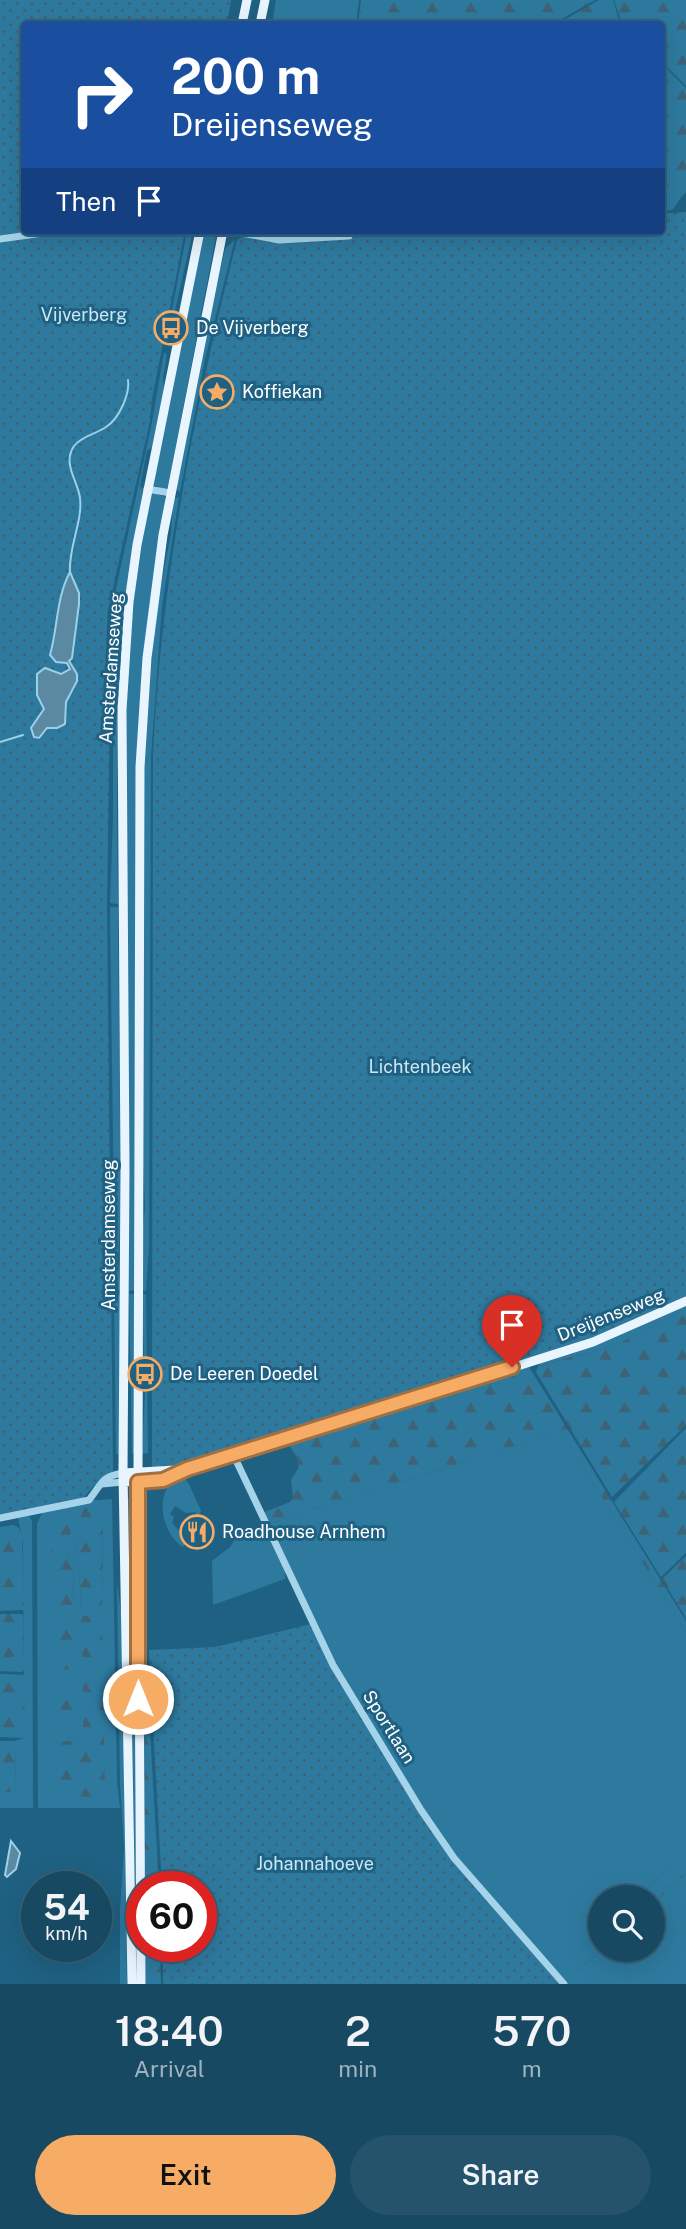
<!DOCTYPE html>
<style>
:root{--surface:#174962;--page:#24536b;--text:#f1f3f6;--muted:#9eb2be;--line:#366177;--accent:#f7ac65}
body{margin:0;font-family:"Public Sans",sans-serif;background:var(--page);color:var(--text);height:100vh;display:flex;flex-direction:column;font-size:26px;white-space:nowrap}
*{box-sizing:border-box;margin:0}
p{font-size:23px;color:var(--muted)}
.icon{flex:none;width:38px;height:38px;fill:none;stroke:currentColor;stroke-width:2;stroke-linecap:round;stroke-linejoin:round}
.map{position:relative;height:1984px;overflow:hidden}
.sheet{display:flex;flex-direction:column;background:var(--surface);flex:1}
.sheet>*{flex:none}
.top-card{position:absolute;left:21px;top:21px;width:644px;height:214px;border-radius:7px;box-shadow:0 7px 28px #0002,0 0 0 2px var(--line);background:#1a4fa0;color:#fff;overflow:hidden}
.fabs{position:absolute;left:588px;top:1885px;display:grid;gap:14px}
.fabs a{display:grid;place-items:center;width:77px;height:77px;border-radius:50%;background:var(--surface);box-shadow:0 7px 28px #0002,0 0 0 2px var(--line);font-size:35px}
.speed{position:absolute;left:21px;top:1871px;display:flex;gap:14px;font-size:35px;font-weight:700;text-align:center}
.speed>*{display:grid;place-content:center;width:91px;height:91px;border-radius:50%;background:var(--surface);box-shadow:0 7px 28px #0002,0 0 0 2px var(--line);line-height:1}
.speed small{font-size:18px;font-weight:400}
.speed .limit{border:10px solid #d22;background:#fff;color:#111}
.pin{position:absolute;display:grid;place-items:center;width:60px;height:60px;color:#fff;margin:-72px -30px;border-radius:50% 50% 50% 0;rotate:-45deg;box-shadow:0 0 7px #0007}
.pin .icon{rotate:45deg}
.me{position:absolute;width:77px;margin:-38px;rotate:0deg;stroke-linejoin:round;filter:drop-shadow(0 0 5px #0008)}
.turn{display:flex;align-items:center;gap:24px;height:147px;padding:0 35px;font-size:32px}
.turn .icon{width:91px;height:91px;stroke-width:2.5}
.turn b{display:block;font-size:49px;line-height:60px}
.then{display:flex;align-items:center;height:66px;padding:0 35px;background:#0003;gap:14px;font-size:26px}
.eta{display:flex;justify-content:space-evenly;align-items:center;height:119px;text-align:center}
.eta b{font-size:42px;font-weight:600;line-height:49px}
.button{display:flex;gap:14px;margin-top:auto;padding:14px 35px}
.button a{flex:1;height:80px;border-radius:42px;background:var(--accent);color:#111;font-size:28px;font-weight:600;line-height:80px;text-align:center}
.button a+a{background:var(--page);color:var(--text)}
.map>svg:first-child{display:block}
</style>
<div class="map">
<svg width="686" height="1984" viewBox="0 0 686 1984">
<defs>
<pattern id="forest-firs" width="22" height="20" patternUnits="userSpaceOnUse" patternTransform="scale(1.75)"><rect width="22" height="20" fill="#2e7a9f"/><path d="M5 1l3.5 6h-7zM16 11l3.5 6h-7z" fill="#3d6376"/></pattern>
<pattern id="park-dots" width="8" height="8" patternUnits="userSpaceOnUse" patternTransform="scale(1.75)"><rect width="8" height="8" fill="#2e7a9f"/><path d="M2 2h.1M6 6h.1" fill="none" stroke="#3d6376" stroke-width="1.8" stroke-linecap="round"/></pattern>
</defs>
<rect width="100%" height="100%" fill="#1f6182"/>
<path fill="#2e7a9f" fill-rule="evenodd" d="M276,0H359L356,24H272Z
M187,231H193L170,332H168Z
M204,231H217L168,487L164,489L152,485Z
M235,239L205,359L180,492L176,489L204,342L225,249Z
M164,352L167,355L163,378L164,390L152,447L147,451L140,486L143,490C123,599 117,707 117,818H113V710L109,674L110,617L152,422Z
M154,493L166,497L136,768L134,1290L129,1291L125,710L133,603L150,494Z
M179,497L162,606L151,756L149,1247L146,1291H142V1237L145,1208L142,1142L144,756L154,632L159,595L171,534L173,499Z
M110,907H118V925L121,1205L118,1262L120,1290L115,1291Z
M114,1294L120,1295V1454H116Z
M129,1294H134V1454L132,1453Z
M142,1294H146L148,1453L142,1454L145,1394Z
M686,1305V1309L617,1345L539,1366L540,1362L606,1341Z
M561,1431L686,1632V1853L638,1897H600V1932L557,1972L445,1843L342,1677L268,1524Z
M183,1476L189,1484L201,1511L198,1517L195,1512L186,1513L175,1506L170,1514L174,1517L172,1523L188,1541L183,1547C160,1533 152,1486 183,1476Z
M128,1498H130L131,1589L134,1636L137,1984Z
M112,1499L117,1782L120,1808H38L37,1524L43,1511L81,1504V1529L75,1548L79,1566L81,1609H102L103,1514L99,1500ZM69,1555L73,1566L74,1609L52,1610V1578ZM84,1720L105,1796L53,1743L77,1740L83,1731Z
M28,1514L32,1521L33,1808H0V1792L16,1791L15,1741L24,1738L23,1543L18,1517Z
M262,1524L285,1571V1579L213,1605L212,1561L230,1547L237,1536Z
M117,1583L122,1619L127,1984H120V1910L124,1849L120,1782Z
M686,1874V1984H567L565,1982L601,1950H653V1903Z"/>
<path fill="url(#forest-firs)" d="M361,0H595L553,24H358Z
M599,0H613L620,24H557Z
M614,0H686V86L662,62V24H622Z
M662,64L686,88V192L672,210L662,211Z
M113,818H117L118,904L110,903Z
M686,1309V1425L612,1497L536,1372L540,1362V1366L617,1345Z
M529,1367L686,1621V1632L561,1431L268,1524L262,1513L290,1502L293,1498L291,1480L299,1467L296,1456L287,1442Z
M686,1428V1553L661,1577L614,1502Z
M93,1500H99L103,1514L102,1609L81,1610L79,1566L75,1548L81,1529V1504Z
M74,1517L68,1544L52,1566L51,1521Z
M13,1525L19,1528L22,1536L24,1610L0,1611V1527Z
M70,1554L73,1566L74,1610H52V1578Z
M686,1556V1618L662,1579Z
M0,1614H22L23,1616L24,1670L22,1672L0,1671Z
M52,1616H75L76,1669L52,1670Z
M81,1616H102L103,1668L83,1669Z
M145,1663H146L159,1886H144Z
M0,1674L25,1675L24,1738L0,1737Z
M76,1675L77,1729L70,1735L53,1737L52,1677Z
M83,1675H103L105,1797L53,1796V1743L77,1740L83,1731Z
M0,1741H15L16,1791L0,1792Z
M686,1853V1874L653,1903V1897H638Z
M600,1932L601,1950L565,1982L557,1972Z
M144,1946H160L161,1984H145Z"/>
<path fill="url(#park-dots)" d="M0,0H231L227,24H24V231H43L0,237Z
M686,212V1298L592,1339L195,1464L180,1467H152L153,756C161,581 194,409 237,240L244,236L299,242L435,231H662V214Z
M70,231H185L152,399L150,421L108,610C106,642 105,672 110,703L107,906L113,1471L99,1480L82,1499L0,1515V241Z
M311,1624L419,1811L562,1984H163V1946H201V1886H162L149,1650L215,1647Z"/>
<path fill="#5a89a1" stroke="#99d1eb" stroke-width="2" d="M70,572L79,593V604L72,658L69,661L77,674V681L66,702L65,724L57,728H47L39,738L34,737L31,728L44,709L37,695V674L45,668L61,674L70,669L67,663L56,662L50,655C58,627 56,598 70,572Z
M11,1841L20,1853L16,1869L7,1877L5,1875Z"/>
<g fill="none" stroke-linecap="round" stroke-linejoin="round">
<path stroke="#99d1eb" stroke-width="2" d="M70,573C68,548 83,521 80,498C78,481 62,464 74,446C82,436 96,434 106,427C119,419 130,394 128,380
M0,742L23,735"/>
<path stroke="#a5d3e9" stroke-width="7" d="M231,231L279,240L349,236
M0,239L57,231
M147,489L171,493
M234,1456L333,1665L421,1810L454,1858L564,1984
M102,1484L123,1482
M0,1518L89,1500C102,1484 100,1477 123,1473"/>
<path stroke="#e8f5fe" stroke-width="9" d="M242,24L247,0
M260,24L265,0
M123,1473L193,1469L593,1342L686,1301
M123,1482L163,1480L182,1472
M132,1984L123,1473L125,1169L122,710L129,602L137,545L200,231
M141,1984L138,1472L140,767L147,658L163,535L223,231"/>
</g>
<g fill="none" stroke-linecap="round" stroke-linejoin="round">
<defs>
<path id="route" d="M138,1699V1482L163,1480L187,1469L512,1367"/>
</defs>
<use href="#route" stroke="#a17042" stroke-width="18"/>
<use href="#route" stroke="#f7ac65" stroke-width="12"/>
</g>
<defs>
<symbol id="bus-ring" viewBox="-11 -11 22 22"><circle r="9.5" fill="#1f6182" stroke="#f7ac65" stroke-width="1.5"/><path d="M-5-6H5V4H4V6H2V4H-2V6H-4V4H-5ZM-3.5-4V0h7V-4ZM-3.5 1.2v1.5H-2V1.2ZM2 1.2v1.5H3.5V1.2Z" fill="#f7ac65"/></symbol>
<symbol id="sight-ring" viewBox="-11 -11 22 22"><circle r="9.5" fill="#1f6182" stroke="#f7ac65" stroke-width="1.5"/><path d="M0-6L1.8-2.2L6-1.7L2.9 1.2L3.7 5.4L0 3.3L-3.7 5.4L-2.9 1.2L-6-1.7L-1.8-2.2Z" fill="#f7ac65"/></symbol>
<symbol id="restaurant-ring" viewBox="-11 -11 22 22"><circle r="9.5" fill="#1f6182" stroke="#f7ac65" stroke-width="1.5"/><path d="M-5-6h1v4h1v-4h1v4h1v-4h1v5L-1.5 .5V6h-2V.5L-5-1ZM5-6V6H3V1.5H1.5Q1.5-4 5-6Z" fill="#f7ac65"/></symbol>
</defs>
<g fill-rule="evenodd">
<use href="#bus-ring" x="152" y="309" width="38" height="38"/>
<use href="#sight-ring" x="198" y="373" width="38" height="38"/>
<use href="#bus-ring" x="126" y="1355" width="38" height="38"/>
<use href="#restaurant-ring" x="178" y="1513" width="38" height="38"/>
</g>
<g text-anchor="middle" stroke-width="6" stroke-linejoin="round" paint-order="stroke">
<g font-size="18" fill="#c9e8f7" stroke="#1f6182">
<text x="84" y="321">Vijverberg</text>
<text x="420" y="1073">Lichtenbeek</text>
<text x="315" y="1870">Johannahoeve</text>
</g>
<g font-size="18" fill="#fff" stroke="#1f6182" text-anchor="start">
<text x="196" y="334">De Vijverberg</text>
<text x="242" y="398">Koffiekan</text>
<text x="170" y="1380">De Leeren Doedel</text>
<text x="222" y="1538">Roadhouse Arnhem</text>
</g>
<g font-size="18" fill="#fff" stroke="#1f6182">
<text transform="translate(111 668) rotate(-86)" y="6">Amsterdamseweg</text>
<text transform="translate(109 1235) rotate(-90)" y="6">Amsterdamseweg</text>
<text transform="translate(611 1315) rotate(-22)" y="6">Dreijenseweg</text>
<text transform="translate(389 1727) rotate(58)" y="6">Sportlaan</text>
</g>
</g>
</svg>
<div class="fabs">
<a><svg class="icon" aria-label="search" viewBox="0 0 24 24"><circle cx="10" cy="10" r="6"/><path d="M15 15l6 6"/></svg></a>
</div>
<div class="speed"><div>54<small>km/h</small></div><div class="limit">60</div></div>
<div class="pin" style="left:512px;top:1367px;background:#d93025"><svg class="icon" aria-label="arrive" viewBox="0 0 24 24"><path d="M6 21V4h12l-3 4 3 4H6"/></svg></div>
<svg class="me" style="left:138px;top:1699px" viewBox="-20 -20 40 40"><circle r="17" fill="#f7ac65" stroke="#fff" stroke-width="3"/><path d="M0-11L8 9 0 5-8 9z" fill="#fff"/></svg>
<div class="top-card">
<div class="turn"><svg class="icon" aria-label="right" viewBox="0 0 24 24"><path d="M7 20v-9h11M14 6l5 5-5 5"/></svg><div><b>200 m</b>Dreijenseweg</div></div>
<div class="then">Then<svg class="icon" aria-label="arrive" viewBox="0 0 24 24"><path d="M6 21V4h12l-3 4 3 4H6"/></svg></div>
</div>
</div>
<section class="sheet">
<div class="eta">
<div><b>18:40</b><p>Arrival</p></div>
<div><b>2</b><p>min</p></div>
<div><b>570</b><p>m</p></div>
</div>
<div class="button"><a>Exit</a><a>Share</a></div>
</section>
